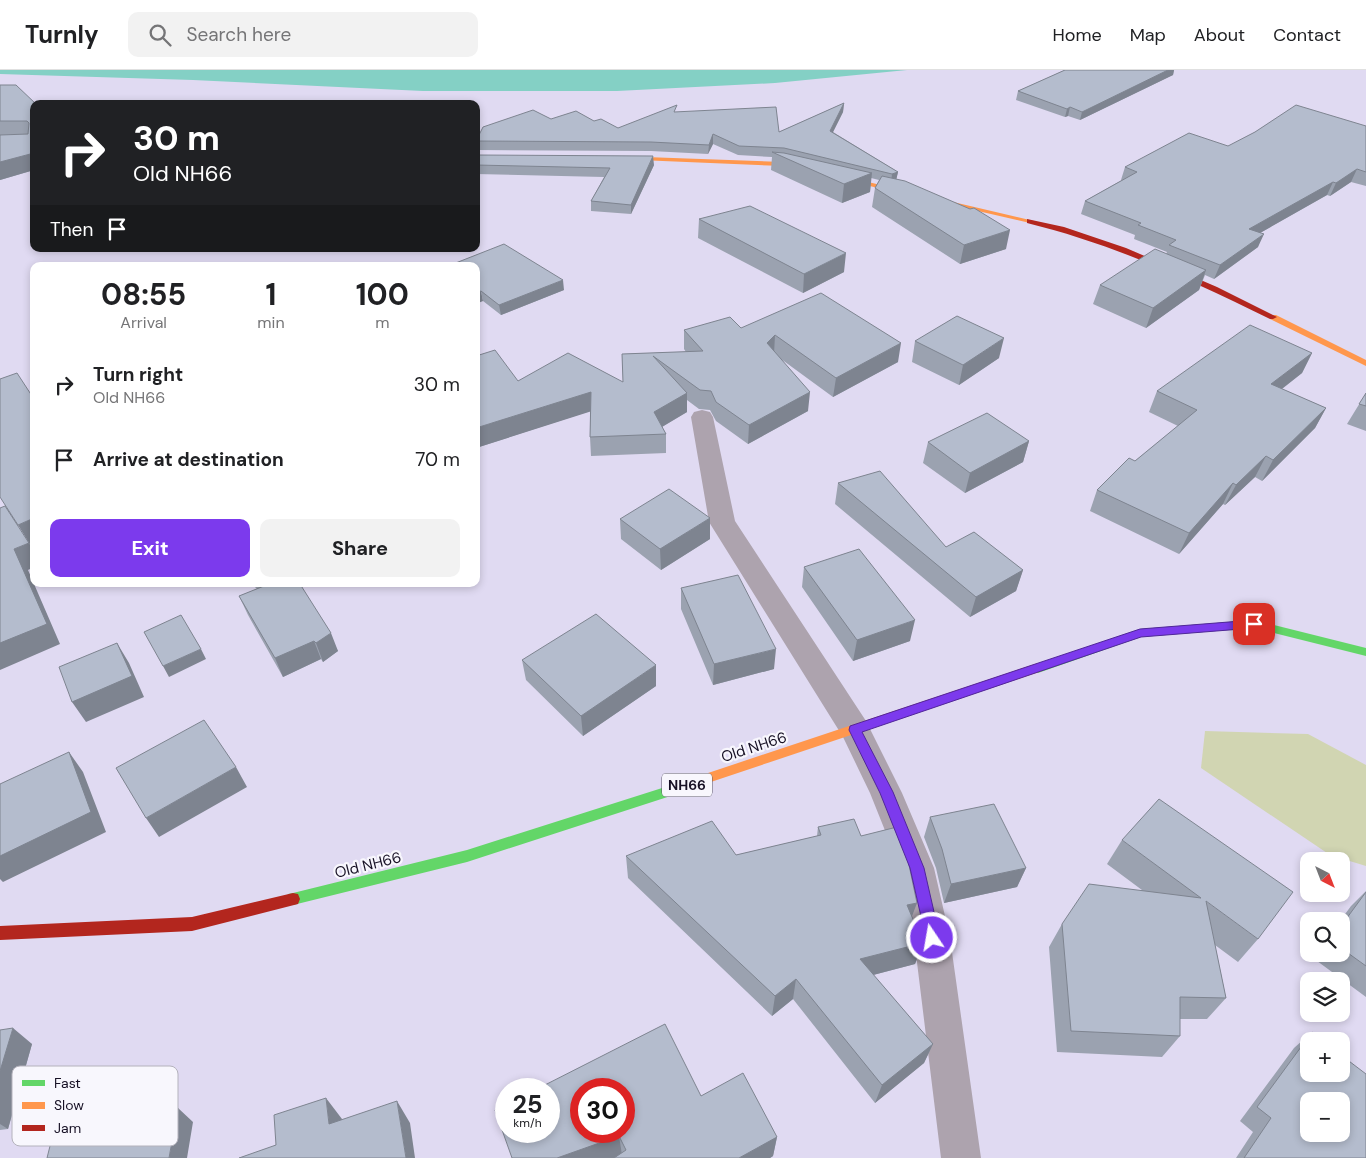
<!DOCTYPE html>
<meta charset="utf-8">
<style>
:root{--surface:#fff;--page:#f2f2f2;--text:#202124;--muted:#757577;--line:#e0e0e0;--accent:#7c3aed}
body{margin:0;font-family:"DM Sans",sans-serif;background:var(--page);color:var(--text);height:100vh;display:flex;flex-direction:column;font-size:19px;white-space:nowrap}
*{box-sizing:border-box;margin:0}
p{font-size:16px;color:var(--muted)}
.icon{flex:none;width:28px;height:28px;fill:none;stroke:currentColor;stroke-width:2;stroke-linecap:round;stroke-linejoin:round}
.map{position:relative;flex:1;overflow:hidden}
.side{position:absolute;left:30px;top:192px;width:450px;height:325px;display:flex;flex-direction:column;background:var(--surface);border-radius:10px;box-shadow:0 2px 8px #0003}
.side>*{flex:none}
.hud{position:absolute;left:30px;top:30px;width:450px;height:152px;border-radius:10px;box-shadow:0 2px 8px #0003;background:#202124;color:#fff;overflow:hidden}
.needle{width:32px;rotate:138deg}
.fabs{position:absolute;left:1300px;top:782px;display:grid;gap:10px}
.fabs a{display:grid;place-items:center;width:50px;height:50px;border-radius:10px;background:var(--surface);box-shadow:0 2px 8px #0003;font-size:25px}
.speed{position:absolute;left:495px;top:1008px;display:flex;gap:10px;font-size:25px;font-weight:700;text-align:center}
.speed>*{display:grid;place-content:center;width:65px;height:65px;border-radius:50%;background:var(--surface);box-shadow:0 2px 8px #0003;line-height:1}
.speed small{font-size:12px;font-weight:400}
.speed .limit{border:8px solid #d22;background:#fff;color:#111}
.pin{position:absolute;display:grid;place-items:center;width:42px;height:42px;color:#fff;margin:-21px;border-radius:10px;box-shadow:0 2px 8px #0006}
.me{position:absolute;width:55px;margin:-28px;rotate:348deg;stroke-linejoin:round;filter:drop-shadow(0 0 4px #0008)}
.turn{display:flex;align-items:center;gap:18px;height:105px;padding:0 20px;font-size:22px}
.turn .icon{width:65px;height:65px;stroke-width:2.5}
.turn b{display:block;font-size:35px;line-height:42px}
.then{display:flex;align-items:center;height:48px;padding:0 20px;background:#0003;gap:10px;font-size:19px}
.eta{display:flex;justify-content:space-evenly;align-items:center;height:85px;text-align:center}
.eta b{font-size:30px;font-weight:700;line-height:35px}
.primary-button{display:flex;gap:10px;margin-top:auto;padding:10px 20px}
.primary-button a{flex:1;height:58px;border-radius:10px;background:var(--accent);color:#fff;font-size:20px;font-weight:700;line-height:58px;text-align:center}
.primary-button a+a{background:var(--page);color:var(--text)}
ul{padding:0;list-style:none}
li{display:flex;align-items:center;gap:15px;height:75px;padding:0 20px}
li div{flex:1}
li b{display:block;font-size:19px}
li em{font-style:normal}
header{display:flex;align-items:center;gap:30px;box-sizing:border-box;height:70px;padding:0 25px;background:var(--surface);border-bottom:1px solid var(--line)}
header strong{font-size:24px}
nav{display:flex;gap:28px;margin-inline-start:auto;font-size:18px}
.search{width:350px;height:45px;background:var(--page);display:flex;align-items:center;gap:12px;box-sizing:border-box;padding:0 18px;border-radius:10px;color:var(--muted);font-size:19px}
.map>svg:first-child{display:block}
</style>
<header>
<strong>Turnly</strong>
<div class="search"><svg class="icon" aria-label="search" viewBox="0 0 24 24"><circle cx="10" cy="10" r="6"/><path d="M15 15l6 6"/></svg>Search here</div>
<nav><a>Home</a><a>Map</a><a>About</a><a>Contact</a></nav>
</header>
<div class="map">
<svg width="1366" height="1088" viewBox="0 0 1366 1088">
<rect width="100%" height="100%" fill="#e0daf2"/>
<path fill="#d1d5b2" d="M1205,661L1308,664L1366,695V796L1330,785L1201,698Z"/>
<path fill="#84d0c5" d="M0,0H907L775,13L617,21H423L193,10L0,4Z"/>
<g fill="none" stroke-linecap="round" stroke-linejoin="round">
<path fill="#ada3ae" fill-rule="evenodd" d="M702,340L710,342L713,347L735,451L866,651L902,723L934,798L950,868L981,1088H941L914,868L900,798L870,723L843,667L709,452L691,347L694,342Z"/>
<path fill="#63d668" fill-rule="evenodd" d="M1254,550L1366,578V586L1254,558L1141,567L1038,603L1034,601L1032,598L1034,595L1140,559Z
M681,712L686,713L687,717L686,721L467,792L293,835L288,834L286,829L288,824L293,823L467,780Z"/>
<path fill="#ff974d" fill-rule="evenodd" d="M617,86L783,92L1034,151L1030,153L783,96L615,89V87Z
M1270,245H1276L1366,290V296L1270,249Z
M1038,593L1042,595L1044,598L1042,601L681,722L676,721L675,717L676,713L681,712Z"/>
<path fill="#b3261e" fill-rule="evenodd" d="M1027,149L1064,157L1126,178L1217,217L1277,247L1273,249H1270C1191,210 1113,174 1027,153Z
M293,823L298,824L300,829L298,834L192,861L0,870V856L192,847Z"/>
</g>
<path fill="#9ba2b0" d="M1065,0H1174L1173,5L1080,50L1068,46L1065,47L1016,30L1018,21Z
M0,15L36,34L34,100L0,110Z
M844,33L843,42L833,62L898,102L896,109L1006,179L960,194L872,137L875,118L879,110L871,108L870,122L842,133L771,100L772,87L738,85L713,74L708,84L651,81L477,80L476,76V69L551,49L594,51L618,58L677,42L779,62Z
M1366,56V116L1351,112L1330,126L1327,125L1260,163L1258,177L1214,209L1205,205L1199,220L1146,258L1093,234L1100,215L1166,184L1167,182L1134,169L1135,165L1081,144L1085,131L1122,110H1121L1125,97L1228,76Z
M476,85L654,95L631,144L591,141V131L604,107L476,104Z
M699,149L844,202L803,223L698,168Z
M476,196L564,220L501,245L483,231Z
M741,258L898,292L833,327L781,289L808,341L748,374L716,351L710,340L699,339L687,330V342L662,357L666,364V383L591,386L590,367V341L476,378L518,311L623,312L622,284L686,282L684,279V260Z
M915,271L999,288L959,315L912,292Z
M1312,283L1302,303L1282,319L1326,338L1315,358L1262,411L1255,407L1225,435L1223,434L1179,484L1090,441L1097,420L1135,391L1178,356L1149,342L1157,321Z
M1366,323V361L1347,354Z
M1029,371L1023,392L965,423L923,393L928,372Z
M838,413L946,477L1023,500L1016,521L970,547L835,434Z
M620,449L710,469L661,500L621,469Z
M804,497L910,571L853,591L802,517Z
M252,514H300L338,581L323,592L321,589L283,607L248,545L239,526L257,519Z
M681,518L774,599L713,615L681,539Z
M522,590L656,616L583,666L526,610Z
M930,747L1026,798L1017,817L944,833L936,798L924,767Z
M818,757L861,766L912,847L923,873L915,894L873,905L933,974L924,993L875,1033L793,929L772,946L628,808L626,786L736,785L817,766Z
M1122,770L1258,869L1238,892L1215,875L1226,928L1207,949H1180V966L1162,987L1057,982L1049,877L1062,854L1142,820L1107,794Z
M1366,821V927L1313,888L1316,884H1341V851H1340L1351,836Z
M0,960L32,974L8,1059L0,1060Z
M1312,962L1366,1088H1236L1253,1062L1240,1051L1294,978Z
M701,1026L777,1067L773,1086L770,1088H512Z"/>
<path fill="#7e8490" d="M1168,0H1174L1173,5L1080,50L1082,42Z
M844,33L843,42L829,70L830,61Z
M1070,37L1068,46L1065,47L1067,39Z
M713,64V74L708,84L709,75Z
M34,83V100L0,110V92Z
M653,86L654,95L631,144V135Z
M1357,99L1351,112L1330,126L1336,113Z
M898,102L896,111L891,113L892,104Z
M872,103L870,122L842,133L844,114Z
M1333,112L1327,125L1244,172L1249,159Z
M1010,160L1006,179L960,194L964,175Z
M1264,164L1258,177L1214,209L1220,195Z
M846,183L844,202L803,223L804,204Z
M1206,200L1199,220L1146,258L1153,238Z
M563,210L564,220L501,245L499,235Z
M481,221L483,231L476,234V223Z
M775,265L774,284L767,273Z
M1004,268L999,288L959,315L963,295Z
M901,273L898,292L833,327L836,308Z
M1312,283L1302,303L1261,335L1271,314Z
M591,322L592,341L476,378V358Z
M810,322L808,341L748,374L749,355Z
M687,323V342L655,361L654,342Z
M1326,338L1315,358L1262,411L1273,390Z
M1029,371L1023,392L965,423L970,403Z
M1266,386L1255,407L1225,435L1236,415Z
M1233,413L1223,434L1179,484L1189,463Z
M34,448V475L31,476L18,455Z
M710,448V469L661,500L660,479Z
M29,473L34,481V497L28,500L60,574L0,600V573L14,479Z
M1023,500L1016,521L970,547L976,527Z
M915,550L910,571L853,591L857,570Z
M331,563L338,581L323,592L316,573Z
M314,571L321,589L283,607L275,588Z
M117,573L129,593L144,627L86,652L72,632Z
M201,579L206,589L169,607L163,596Z
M776,579L774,599L713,615L714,594Z
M656,595V616L583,666L581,646Z
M69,682L83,702L106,762L3,812L0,809V786Z
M236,697L247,717L159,767L146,748Z
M1026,798L1017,817L944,833L951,814Z
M917,833L909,854L907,835Z
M923,873L915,894L854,910L860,889Z
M796,909L793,929L772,946L775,926Z
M13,958L32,974L8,1059L0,1054V1001Z
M933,974L924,993L875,1033L882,1015Z
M326,1028L342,1049L344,1075L329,1054Z
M397,1031L410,1053L415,1088H406Z
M178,1038L193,1052L187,1088H169Z
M619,1066L622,1085L614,1088H557Z
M777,1067L773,1086L770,1088H739Z"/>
<path fill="#b4bccd" stroke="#7e8490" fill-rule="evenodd" d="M1065,0H1168L1082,42L1070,37L1067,39L1018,21Z
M0,15H16L36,34H34V83L0,92V65L28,64L29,53L27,51H0Z
M319,31L377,32L380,34H317Z
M844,33L830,61L898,102L892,104L784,78L739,76L713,64L709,75L651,72L476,71L483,57L533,40L551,49L576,41L594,51L601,49L618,58L677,35L674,42L776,37L779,62Z
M1296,35L1366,56V102L1357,99L1336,113L1333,112L1249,159L1264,164L1220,195L1169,175L1176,170L1138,155L1141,153L1085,131L1137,102L1125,97L1189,63L1228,76L1255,62Z
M772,82L784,83L872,103L844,114Z
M476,85L653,86L631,135L591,131L610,98L476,95Z
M882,106L905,111L970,139L974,138L1010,160L964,175L875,118Z
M750,136L846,183L804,204L699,149Z
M504,174L563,210L499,235L481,221L476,223V196H448Z
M1155,179L1206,200L1153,238L1100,215Z
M821,223L901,273L836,308L775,265L767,273L810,322L749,355L716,332L711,321L700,320L653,286L687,323L654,342L666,364L590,367L591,322L476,358V286L495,280L518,311L568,283L623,312L622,284L703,281L684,260L730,247L741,258Z
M957,246L1004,268L963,295L915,271Z
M1250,255L1312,283L1271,314L1326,338L1273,390L1266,386L1236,415L1233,413L1189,463L1097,420L1129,388L1135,391L1197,340L1157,321Z
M17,303L34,329V448L18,455L0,427V309Z
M1366,323V336L1359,334Z
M987,343L1029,371L970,403L928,372Z
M880,401L946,477L974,462L1023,500L976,527L838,413Z
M669,419L710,448L660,479L620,449Z
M5,436L29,473L14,479L47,554L0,573V438Z
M859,479L915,550L857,570L804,497Z
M738,505L776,579L714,594L681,518Z
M262,514H300L331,563L316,573L314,571L275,588L239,526L264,516Z
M596,544L656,595L581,646L522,590Z
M181,545L201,579L163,596L144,562Z
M117,573L132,606L72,632L59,597Z
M204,650L236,697L146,748L116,698Z
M69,682L91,742L0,786V714Z
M1159,729L1293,822L1258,869L1206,831L1226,928L1180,927V966L1071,961L1062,854L1089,814L1201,828L1122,770Z
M994,734L1026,798L951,814L942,779L930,747Z
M854,749L861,766L897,757L905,776L917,833L907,835L923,873L860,889L933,974L882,1015L796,909L775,926L626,786L712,751L736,785L821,765L818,757Z
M1366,822V896L1341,878V856Z
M665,954L701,1026L743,1003L777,1067L739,1088H614L626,1080L619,1066L557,1088H512L495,1040L506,1034V1061H549V1019H537ZM581,1019H624V1061H581Z
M13,958L0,1001V960Z
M1312,962L1324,971H1309V1004H1341V985L1366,1004V1088H1244L1271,1048L1257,1037ZM1309,1031H1341V1064H1309Z
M326,1028L329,1054L397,1031L406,1088H239L276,1075L274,1045Z
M178,1038L169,1088H47L55,1056Z"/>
<path fill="#7c3aed" stroke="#51269a" d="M1254,550L1259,554L1254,558L1141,567L862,662L893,722L924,798L940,868L937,873L932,875L927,873L910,798L880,723L849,660L850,656L1140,559Z"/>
<g text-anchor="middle" stroke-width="4.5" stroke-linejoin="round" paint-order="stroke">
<rect fill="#f8f7fd" stroke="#5a5666" stroke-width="1" x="662" y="703.5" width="50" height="23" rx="4"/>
<g font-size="14" font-weight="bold" fill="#171125">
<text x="687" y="720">NH66</text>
</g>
<g font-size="15" fill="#171125" stroke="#f8f7fd">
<text transform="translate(754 677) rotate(-18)" y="5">Old NH66</text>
<text transform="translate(368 795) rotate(-14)" y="5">Old NH66</text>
</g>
</g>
<rect x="12" y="996" width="166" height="80" rx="8" fill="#f8f7fd" stroke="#b4b2bc" stroke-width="1"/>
<rect x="22" y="1010" width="23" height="6" fill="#63d668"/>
<rect x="22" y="1032" width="23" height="7" fill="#ff974d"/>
<rect x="22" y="1055" width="23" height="6" fill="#b3261e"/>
<g font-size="14" fill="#171125">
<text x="54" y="1018">Fast</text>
<text x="54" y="1040">Slow</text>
<text x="54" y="1063">Jam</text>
</g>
</svg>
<div class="fabs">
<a><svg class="needle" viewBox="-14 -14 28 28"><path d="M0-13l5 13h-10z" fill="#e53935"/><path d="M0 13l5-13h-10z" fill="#757577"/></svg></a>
<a><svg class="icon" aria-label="search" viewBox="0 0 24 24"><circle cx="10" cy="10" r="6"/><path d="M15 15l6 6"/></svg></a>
<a><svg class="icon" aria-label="layers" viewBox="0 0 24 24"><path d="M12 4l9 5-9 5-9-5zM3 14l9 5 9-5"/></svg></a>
<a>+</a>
<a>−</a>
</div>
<div class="speed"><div>25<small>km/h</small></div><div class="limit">30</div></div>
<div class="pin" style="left:1254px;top:554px;background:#d93025"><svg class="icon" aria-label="arrive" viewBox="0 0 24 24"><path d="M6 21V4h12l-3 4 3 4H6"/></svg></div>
<svg class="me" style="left:932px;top:868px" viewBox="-20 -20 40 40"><circle r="17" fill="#7c3aed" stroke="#fff" stroke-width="3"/><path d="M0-11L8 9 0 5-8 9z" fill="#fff"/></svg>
<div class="hud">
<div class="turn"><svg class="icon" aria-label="right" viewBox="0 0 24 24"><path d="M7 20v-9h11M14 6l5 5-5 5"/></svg><div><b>30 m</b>Old NH66</div></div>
<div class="then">Then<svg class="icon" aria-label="arrive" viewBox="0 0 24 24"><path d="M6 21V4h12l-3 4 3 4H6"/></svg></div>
</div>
<section class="side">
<div class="eta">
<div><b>08:55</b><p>Arrival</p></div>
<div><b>1</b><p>min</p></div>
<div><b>100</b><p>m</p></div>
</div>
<ul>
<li><svg class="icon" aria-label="right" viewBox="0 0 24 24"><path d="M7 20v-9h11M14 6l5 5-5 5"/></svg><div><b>Turn right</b><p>Old NH66</p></div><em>30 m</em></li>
<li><svg class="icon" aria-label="arrive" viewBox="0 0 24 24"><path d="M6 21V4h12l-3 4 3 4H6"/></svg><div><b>Arrive at destination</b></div><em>70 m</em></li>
</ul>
<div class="primary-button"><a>Exit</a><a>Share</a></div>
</section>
</div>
